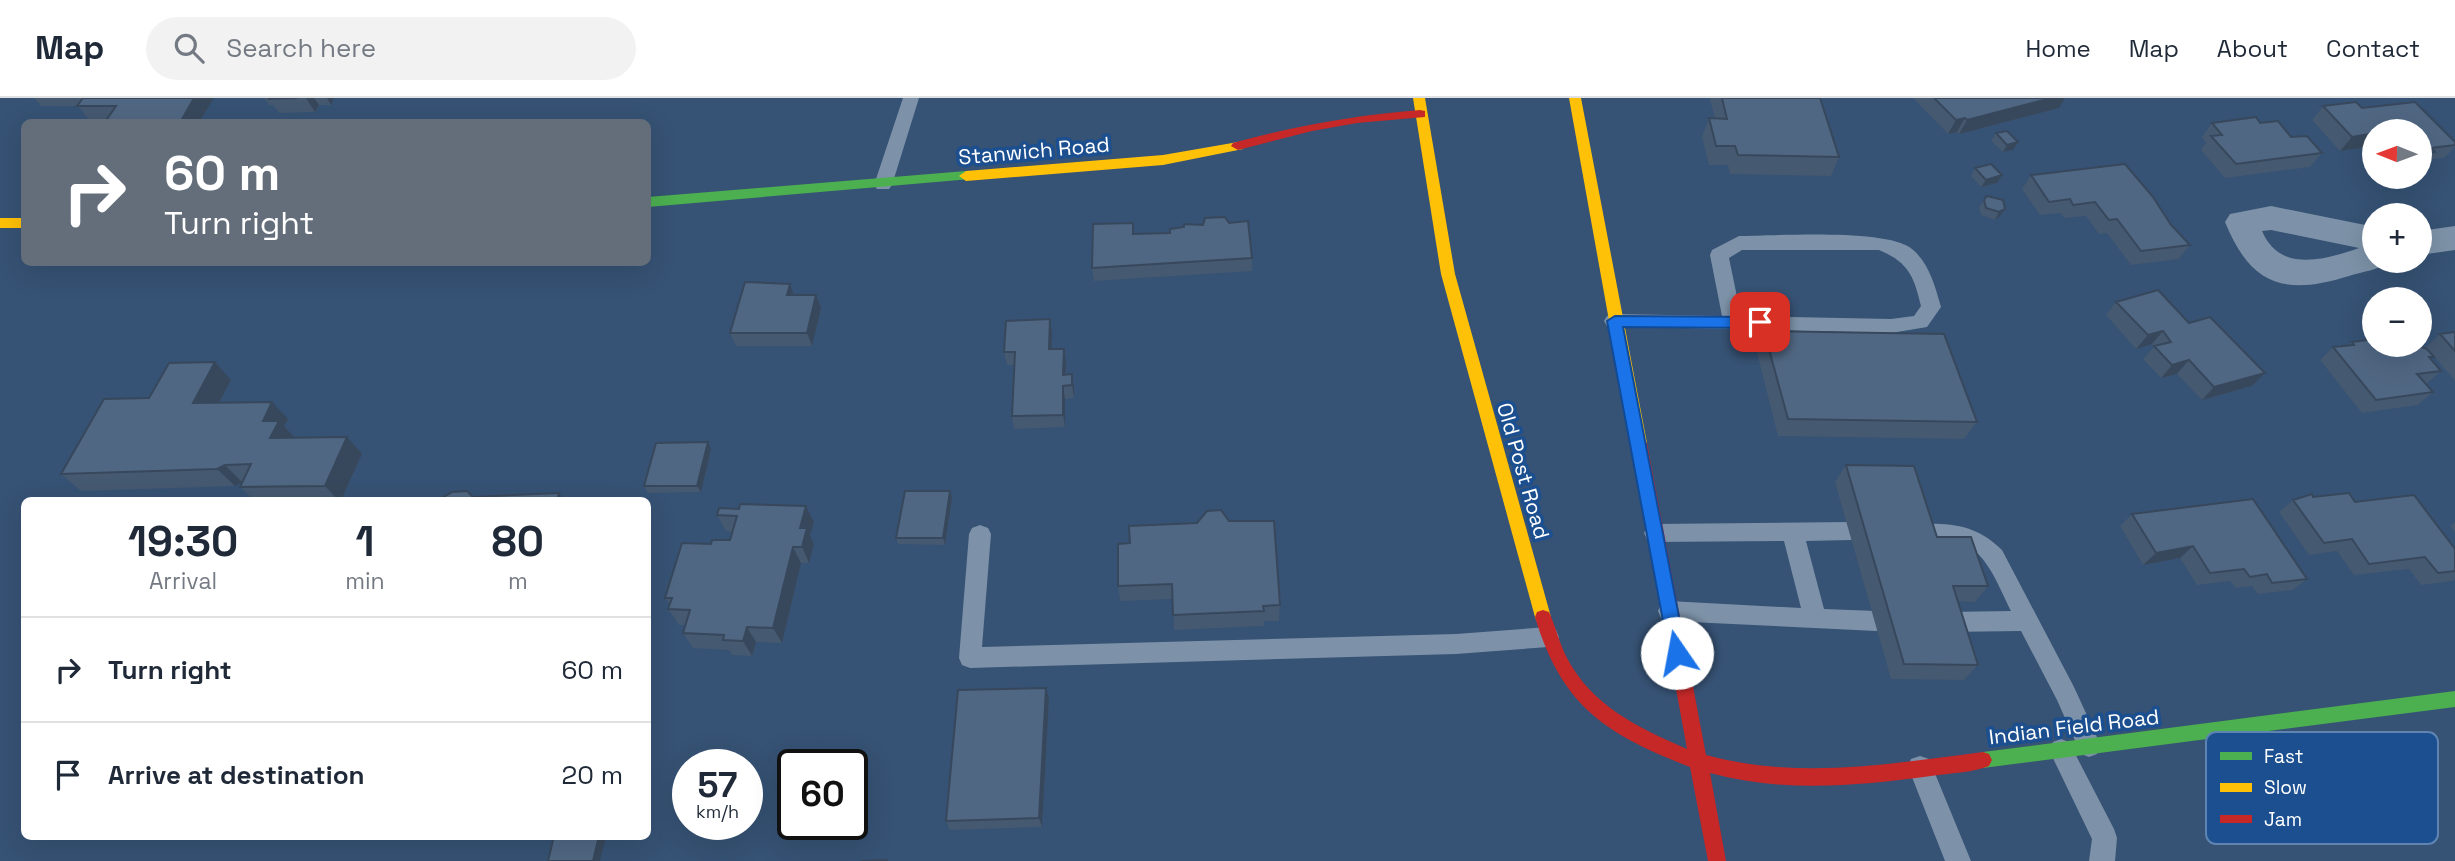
<!DOCTYPE html>
<meta charset="utf-8">
<style>
:root{--surface:#fff;--page:#f2f2f3;--text:#1f2937;--muted:#747a83;--line:#e0e1e3}
body{margin:0;font-family:"Space Grotesk",sans-serif;background:var(--page);color:var(--text);height:100vh;display:flex;flex-direction:column;font-size:26px;white-space:nowrap}
*{box-sizing:border-box;margin:0}
p{font-size:23px;color:var(--muted)}
.icon{flex:none;width:38px;height:38px;fill:none;stroke:currentColor;stroke-width:2;stroke-linecap:round;stroke-linejoin:round}
.map{position:relative;flex:1;overflow:hidden}
.side{position:absolute;left:21px;top:399px;width:630px;height:343px;display:flex;flex-direction:column;background:var(--surface);border-radius:10px;box-shadow:0 7px 28px #0002}
.side>*{flex:none}
.banner{position:absolute;left:21px;top:21px;width:630px;height:147px;border-radius:10px;box-shadow:0 7px 28px #0002;background:#646e7b;color:#fff;overflow:hidden}
.needle{width:46px;rotate:271deg}
.fabs{position:absolute;left:2362px;top:21px;display:grid;gap:14px}
.fabs a{display:grid;place-items:center;width:70px;height:70px;border-radius:50%;background:var(--surface);box-shadow:0 7px 28px #0002;font-size:35px}
.speed{position:absolute;left:672px;top:651px;display:flex;gap:14px;font-size:35px;font-weight:700;text-align:center}
.speed>*{display:grid;place-content:center;width:91px;height:91px;border-radius:50%;background:var(--surface);box-shadow:0 7px 28px #0002;line-height:1}
.speed small{font-size:18px;font-weight:400}
.speed .limit{border:4px solid #111;border-radius:10px;background:#fff;color:#111}
.pin{position:absolute;display:grid;place-items:center;width:60px;height:60px;color:#fff;margin:-30px;border-radius:14px;box-shadow:0 4px 10px #0006}
.me{position:absolute;width:77px;margin:-38px;rotate:348deg;stroke-linejoin:round;filter:drop-shadow(0 0 5px #0008)}
.turn{display:flex;align-items:center;gap:24px;height:147px;padding:0 28px;font-size:32px}
.turn .icon{width:91px;height:91px;stroke-width:2.5}
.turn b{display:block;font-size:49px;line-height:60px}
.eta{display:flex;justify-content:space-evenly;align-items:center;height:119px;text-align:center}
.eta b{font-size:42px;font-weight:800;line-height:49px}
ul{padding:0;list-style:none}
li{display:flex;align-items:center;gap:21px;height:105px;padding:0 28px;border-top:2px solid var(--line)}
li div{flex:1}
li b{display:block;font-size:26px}
li em{font-style:normal}
header{display:flex;align-items:center;gap:42px;box-sizing:border-box;height:98px;padding:0 35px;background:var(--surface);border-bottom:2px solid var(--line)}
header strong{font-size:33px}
nav{display:flex;gap:38px;margin-inline-start:auto;font-size:24px}
.search{width:490px;height:63px;background:var(--page);display:flex;align-items:center;gap:18px;box-sizing:border-box;padding:0 24px;border-radius:38px;color:var(--muted);font-size:26px}
.map>svg:first-child{display:block}
</style>
<header>
<strong>Map</strong>
<div class="search"><svg class="icon" aria-label="search" viewBox="0 0 24 24"><circle cx="10" cy="10" r="6"/><path d="M15 15l6 6"/></svg>Search here</div>
<nav><a>Home</a><a>Map</a><a>About</a><a>Contact</a></nav>
</header>
<div class="map">
<svg width="2455" height="763" viewBox="0 0 2455 763">
<rect width="100%" height="100%" fill="#365274"/>
<g fill="none" stroke-linecap="round" stroke-linejoin="round">
<path fill="#7d92a8" fill-rule="evenodd" d="M903,0H919L892,87L889,91H877L874,87Z
M1739,138C1775,138 1887,130 1912,151C1929,165 1935,188 1941,209L1927,229L1891,235L1607,228L1604,223L1607,218L1614,216L1722,218L1710,157L1712,152ZM1742,152H1879C1908,164 1914,178 1921,208L1914,218L1891,221L1741,218L1729,160Z
M1851,424L1859,427L1862,433L1859,439L1851,442L1806,443L1824,511L1876,513L1884,516L1887,523L1884,530L1876,533L1669,523L1661,520L1658,513L1661,506L1669,503L1801,510L1784,443L1655,444L1647,441L1644,435L1647,429L1655,426Z
M1919,426C1953,425 1976,427 2002,452L2074,589L2101,648L2097,656L2089,659L2081,656L2057,602L2021,533L1946,534L1938,531L1935,524L1938,517L1946,514L2011,513C1999,490 1985,447 1955,444C1940,443 1925,446 1911,441L1908,435L1911,429Z
M980,427L988,430L991,436L982,549L1456,536L1548,529L1556,532L1559,539L1556,546L1548,549L1456,556L970,570L962,567L959,560L969,436L972,430Z
M2061,641L2069,644L2114,731L2117,740L2115,763H2089L2092,741L2049,652L2053,644Z
M1920,658L1929,661L1971,763H1945L1908,669L1911,661Z"/>
<path fill="#7d92a8" fill-rule="evenodd" d="M2271,108L2375,129V163H2389C2380,172 2361,174 2349,178C2285,198 2251,188 2225,124L2230,116ZM2271,132L2359,150C2324,162 2280,175 2262,133Z
M2455,128V152L2420,157V133Z"/>
<path fill="#4caf50" fill-rule="evenodd" d="M966,73L973,78L971,81L648,109V99Z
M2455,593V609L1983,670L1977,668L1974,662L1977,656L1983,654Z"/>
<path fill="#ffc107" fill-rule="evenodd" d="M1413,0H1425L1455,176L1551,519L1549,524L1543,526L1537,524L1535,519L1441,176Z
M1569,0H1581L1647,345L1644,349H1634L1631,345Z
M1238,44L1243,45V51L1163,67L966,83L959,78L966,73L1163,57Z
M0,120H24V130H0Z"/>
<path fill="#c62828" fill-rule="evenodd" d="M1420,12L1425,13V19L1357,25L1312,33L1238,52L1231,48L1233,45C1295,28 1356,17 1420,12Z
M1639,339L1644,341L1647,345L1706,657C1798,682 1890,666 1983,654L1989,656L1992,662L1989,668C1972,675 1950,675 1931,678C1856,688 1783,695 1710,675L1726,763H1708L1690,669C1606,636 1562,609 1535,519L1537,514L1543,512L1549,514C1556,529 1559,545 1567,560C1592,608 1639,630 1687,651L1631,345L1634,341Z"/>
</g>
<path fill="#455971" d="M34,0H214L199,24H106L107,22H89L78,8H41Z
M264,0H334L331,7H319L315,14L279,15L273,7H269Z
M1711,0H1820L1839,59L1831,78L1730,76L1728,67H1709L1702,39L1709,20H1715L1710,2Z
M1913,0H2065L2059,10L1959,36L1957,34L1948,36Z
M2323,8L2362,10L2455,44V49L2444,60L2427,62L2422,68H2420V33H2375V58L2366,49L2340,53L2312,22Z
M2212,25L2291,39L2322,55L2310,69L2225,80L2201,52L2206,45L2202,39Z
M1996,35L2018,44L2013,52L2003,54L1991,43Z
M1975,70L2002,77L1997,85L1981,89L1971,78Z
M2031,77L2171,127L2190,147L2179,161L2131,167L2107,135L2099,136L2086,118L2064,120L2061,115L2040,117L2022,91Z
M1984,102L2005,111L2000,118L1995,122L1981,117L1979,109Z
M1229,125L1252,160V173L1094,183L1092,170L1133,136L1170,135L1203,127Z
M790,186L794,197H816L821,210L812,248H736L730,235Z
M2116,204L2189,225L2265,275L2252,288L2202,302L2177,276L2161,280L2143,261L2154,249L2152,246L2136,251L2106,217Z
M1050,221L1052,234L1051,251H1064L1066,264L1065,276H1072L1074,289V300L1065,301V329L1014,331L1012,318L1014,267H1007L1004,254Z
M2455,232V283L2426,249L2440,236L2453,234Z
M1764,233L1977,324L1964,341L1778,338L1756,251Z
M2352,244L2421,249L2434,259L2431,261L2441,273L2426,286L2433,294L2418,307L2362,315L2320,262L2333,249L2348,247Z
M231,282L219,305L288,321L284,328L295,340L362,356L341,402H254L240,389L243,384L235,388L81,393L61,376L149,300Z
M711,351L701,394L648,395L644,388Z
M1846,367L1937,439L1988,488L1975,504L1958,503L1978,567L1964,582L1891,581L1835,384Z
M950,393L952,400L945,447L898,446L896,440Z
M2293,402L2355,404L2455,451V481L2453,483L2421,487L2409,471L2354,477L2337,453L2309,457L2279,414Z
M806,408L814,424L810,437L814,446L809,465H801L782,545L756,544L752,558L732,557L729,552L693,550L683,535L686,527H679L668,511L670,507L665,500L711,446L730,442L733,434L726,433L717,417L739,411Z
M2132,416L2307,481L2293,492L2258,496L2252,488L2236,490L2230,483L2197,487L2180,460L2143,467L2120,428Z
M2455,424V434L2450,428Z
M1118,446L1280,507L1279,523H1264V528L1174,532L1173,501L1120,503L1118,488Z
M1046,590L1049,601L1042,729L950,732L946,723Z"/>
<path fill="#38485c" d="M194,0H214L199,24H182L181,23Z
M306,0H314L319,7L315,14Z
M327,0H334L331,7Z
M2051,0H2065L2059,10L1959,36L1967,22Z
M1965,20L1957,34L1948,36L1956,22Z
M2375,35V39L2366,49L2340,53L2352,39Z
M2018,44L2013,52L2003,54L2007,47Z
M2002,77L1997,85L1981,89L1986,82Z
M2005,111L2000,118L1995,122L1999,114Z
M790,186L795,200L787,197Z
M816,197L821,210L812,248L807,235Z
M1050,221L1052,234L1051,264L1049,251Z
M2163,233L2152,246L2136,251L2148,237Z
M1064,251L1066,264L1065,290L1063,277Z
M2189,262L2177,276L2161,280L2172,267Z
M215,264L231,282L210,322L193,305Z
M2265,275L2252,288L2202,302L2214,289Z
M1072,276L1074,289V300L1072,287Z
M1063,288L1065,301V329L1063,317Z
M272,304L288,321L284,328L295,340H270L263,323Z
M347,339L362,356L341,402H338L325,388Z
M708,344L711,351L701,394L697,388Z
M225,367L242,384L235,388L217,371Z
M950,393L952,400L945,447L943,440Z
M559,395L564,402H557Z
M806,408L814,424L810,437L814,446L809,465L802,449L800,430Z
M2193,448L2180,460L2143,467L2156,455Z
M793,449L801,465L782,545L773,530Z
M747,529L756,544L752,558L743,543Z
M1046,590L1049,601L1042,729L1039,720Z
M599,738H606L600,763H593Z"/>
<path fill="#506783" stroke="#38485c" stroke-width="2" d="M83,0H194L181,23L105,24L116,8H77Z
M270,0H297L269,1Z
M1722,0H1820L1839,59L1738,57L1735,48H1716L1709,20L1727,21Z
M1934,0H2051L1967,22L1965,20L1956,22Z
M2356,4L2362,10L2415,4L2455,44V47L2431,50L2435,54L2426,55L2422,51H2420V33H2375V35L2352,39L2323,8Z
M2256,19L2260,25L2278,23L2291,39L2307,38L2322,55L2236,66L2211,38L2222,37L2212,25Z
M2007,33L2018,44L2007,47L1996,35Z
M1991,66L2002,77L1986,82L1975,70Z
M2125,66L2153,99L2171,127L2190,147L2141,153L2117,121L2109,122L2095,104L2073,107L2070,101L2049,104L2031,77Z
M1987,98L2003,102L2005,111L1999,114L1986,110L1984,102Z
M1225,119L1229,125L1248,123L1252,160L1092,170L1093,126L1133,125V136L1170,135V131L1184,129V126L1203,127L1205,120Z
M745,184L790,186L787,197H816L807,235H730Z
M2158,192L2189,225L2210,219L2265,275L2214,289L2189,262L2172,267L2154,248L2171,244L2166,237L2163,233L2148,237L2116,204Z
M1050,221L1049,251H1064L1063,277L1072,276V287L1063,288V317L1012,318L1015,254H1004L1006,223Z
M1764,233L1944,236L1977,324L1788,321Z
M2455,234V253L2440,236Z
M2375,241V247H2419L2421,249L2427,251L2434,259H2429L2441,273L2417,276L2433,294L2376,302L2333,249L2354,247L2352,244Z
M215,264L193,305L272,304L263,323H279L270,340L347,339L325,388L240,389L251,366L225,367L217,371L61,376L104,301L149,300L169,265Z
M708,344L697,388H644L656,345Z
M1846,367L1914,368L1937,439H1971L1988,488H1953L1978,567L1904,566Z
M467,393L473,399L559,395L557,402H439L452,394Z
M905,393H950L943,440H896Z
M2349,395L2355,404L2414,397L2455,451V473L2438,475L2425,459L2369,466L2352,441L2324,445L2293,402L2312,396L2313,399Z
M2253,401L2307,481L2272,485L2267,476L2250,479L2244,471L2210,475L2193,448L2156,455L2132,416Z
M740,406L806,408L800,430H807L802,449H793L773,530L747,529L743,543L723,542L724,537L683,535L690,512L668,511L672,500H665L682,445L711,446L712,442H730L737,418L717,417L719,410L739,411Z
M1221,412L1229,423H1274L1280,507L1263,508L1264,513L1173,517L1172,486L1118,488V446L1130,445L1129,428L1197,425L1207,413Z
M1046,590L1039,720L946,723L958,592Z
M554,738H599L593,763H548Z
M887,762V763H861Z"/>
<path fill="#1a73e8" stroke="#114b97" stroke-width="2" d="M1615,218L1760,219L1767,224L1760,230L1623,229L1686,555L1684,560L1677,562L1671,560L1669,555L1607,223Z"/>
<g text-anchor="middle" stroke-width="7" stroke-linejoin="round" paint-order="stroke">
<g font-size="21" fill="#fff" stroke="#1b4f8f">
<text transform="translate(1034 53) rotate(-5)" y="7">Stanwich Road</text>
<text transform="translate(1523 373) rotate(74)" y="7">Old Post Road</text>
<text transform="translate(2074 629) rotate(-7)" y="7">Indian Field Road</text>
</g>
</g>
<rect x="2206" y="634" width="232" height="112" rx="10" fill="#1b4f8f" stroke="#5f84b1" stroke-width="2"/>
<rect x="2220" y="654" width="32" height="8" fill="#4caf50"/>
<rect x="2220" y="685" width="32" height="9" fill="#ffc107"/>
<rect x="2220" y="717" width="32" height="8" fill="#c62828"/>
<g font-size="19" fill="#fff">
<text x="2264" y="665">Fast</text>
<text x="2264" y="696">Slow</text>
<text x="2264" y="728">Jam</text>
</g>
</svg>
<div class="fabs">
<a><svg class="needle" viewBox="-14 -14 28 28"><path d="M0-13l5 13h-10z" fill="#e53935"/><path d="M0 13l5-13h-10z" fill="#747a83"/></svg></a>
<a>+</a>
<a>−</a>
</div>
<div class="speed"><div>57<small>km/h</small></div><div class="limit">60</div></div>
<div class="pin" style="left:1760px;top:224px;background:#d93025"><svg class="icon" aria-label="arrive" viewBox="0 0 24 24"><path d="M6 21V4h12l-3 4 3 4H6"/></svg></div>
<svg class="me" style="left:1677px;top:555px" viewBox="-20 -20 40 40"><circle r="19" fill="#fff"/><path d="M0-13L10 11 0 6-10 11z" fill="#1a73e8"/></svg>
<div class="banner">
<div class="turn"><svg class="icon" aria-label="right" viewBox="0 0 24 24"><path d="M7 20v-9h11M14 6l5 5-5 5"/></svg><div><b>60 m</b>Turn right</div></div>
</div>
<section class="side">
<div class="eta">
<div><b>19:30</b><p>Arrival</p></div>
<div><b>1</b><p>min</p></div>
<div><b>80</b><p>m</p></div>
</div>
<ul>
<li><svg class="icon" aria-label="right" viewBox="0 0 24 24"><path d="M7 20v-9h11M14 6l5 5-5 5"/></svg><div><b>Turn right</b></div><em>60 m</em></li>
<li><svg class="icon" aria-label="arrive" viewBox="0 0 24 24"><path d="M6 21V4h12l-3 4 3 4H6"/></svg><div><b>Arrive at destination</b></div><em>20 m</em></li>
</ul>
</section>
</div>
